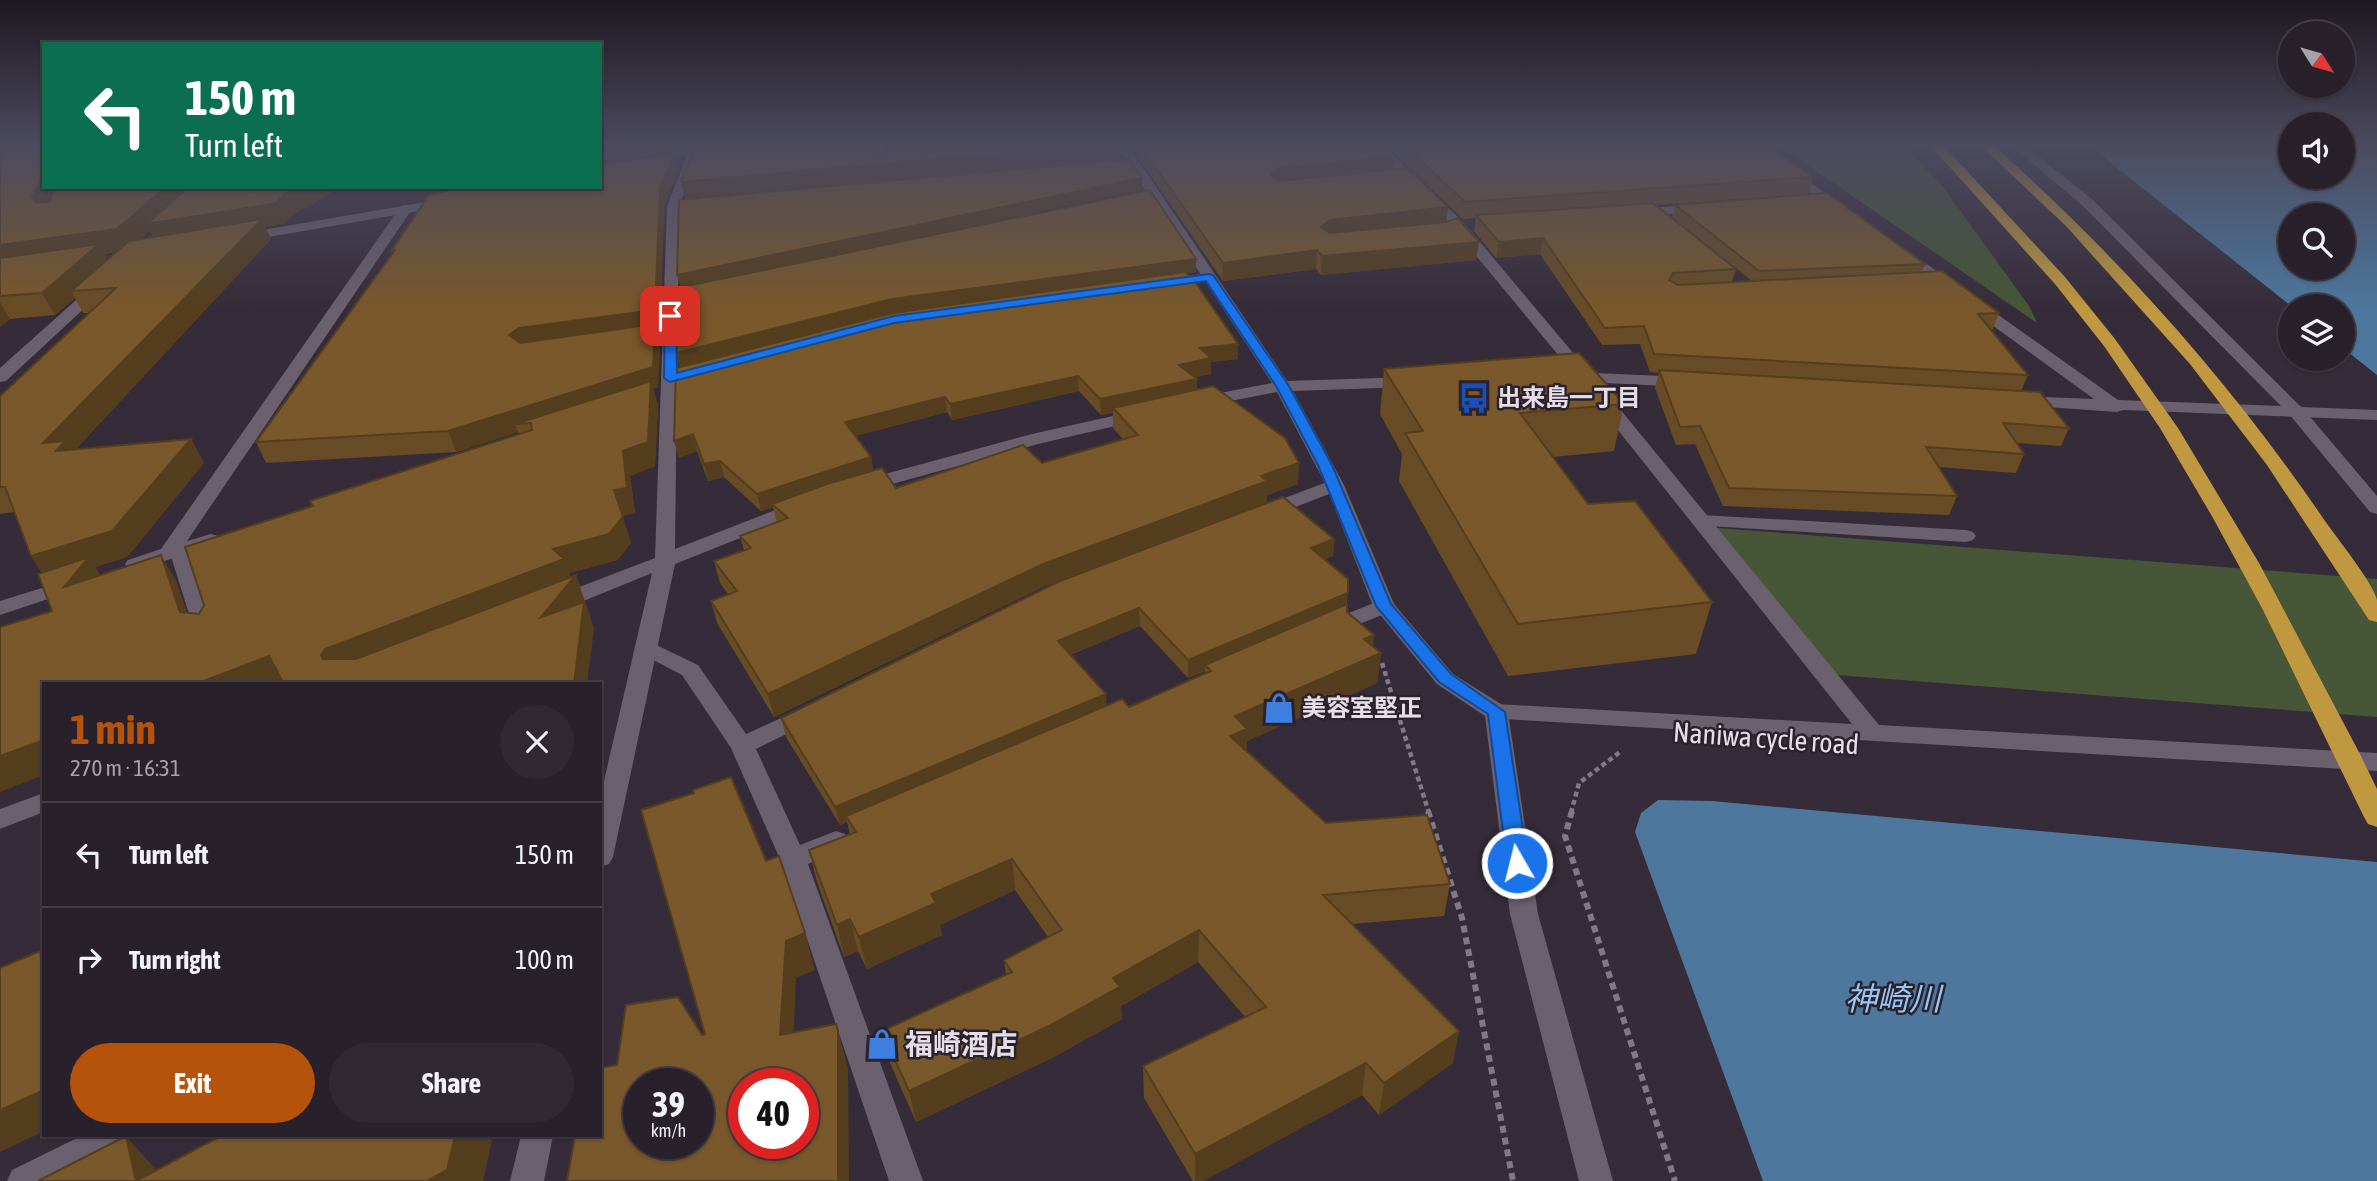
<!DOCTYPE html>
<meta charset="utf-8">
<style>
:root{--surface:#28212b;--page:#302933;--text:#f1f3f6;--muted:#a5a3a9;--line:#443e47;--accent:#b45309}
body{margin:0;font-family:"Asap Condensed","Noto Sans JP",sans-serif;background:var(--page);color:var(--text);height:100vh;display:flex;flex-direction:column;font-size:26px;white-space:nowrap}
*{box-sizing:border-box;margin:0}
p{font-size:23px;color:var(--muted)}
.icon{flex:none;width:38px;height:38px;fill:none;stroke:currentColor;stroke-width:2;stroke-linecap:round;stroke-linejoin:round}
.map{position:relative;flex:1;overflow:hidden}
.drawer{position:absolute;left:42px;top:682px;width:560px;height:455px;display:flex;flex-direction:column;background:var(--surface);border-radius:0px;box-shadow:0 2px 5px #0004,0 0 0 2px var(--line)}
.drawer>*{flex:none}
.guide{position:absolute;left:42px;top:42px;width:560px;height:147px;border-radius:0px;box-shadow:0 2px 5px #0004,0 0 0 2px var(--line);background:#0b6e4f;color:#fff;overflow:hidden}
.needle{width:46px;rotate:127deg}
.controls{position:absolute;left:2278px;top:21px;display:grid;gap:14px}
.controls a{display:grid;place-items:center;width:77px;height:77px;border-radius:50%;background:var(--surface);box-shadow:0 2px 5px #0004,0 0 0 2px var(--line);font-size:35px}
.speed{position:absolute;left:623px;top:1068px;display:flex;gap:14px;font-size:35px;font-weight:700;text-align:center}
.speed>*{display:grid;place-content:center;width:91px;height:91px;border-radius:50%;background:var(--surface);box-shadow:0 2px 5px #0004,0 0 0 2px var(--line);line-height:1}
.speed small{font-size:18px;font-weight:400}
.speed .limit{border:10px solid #d22;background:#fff;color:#111}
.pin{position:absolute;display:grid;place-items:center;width:60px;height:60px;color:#fff;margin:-30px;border-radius:14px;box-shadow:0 4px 10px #0006}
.me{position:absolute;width:77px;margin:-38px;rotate:352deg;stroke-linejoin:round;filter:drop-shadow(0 0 5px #0008)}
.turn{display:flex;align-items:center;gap:24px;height:147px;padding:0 28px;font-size:32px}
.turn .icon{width:91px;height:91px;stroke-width:2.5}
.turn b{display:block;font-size:49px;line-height:60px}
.round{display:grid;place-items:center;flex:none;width:74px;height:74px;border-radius:37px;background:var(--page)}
.head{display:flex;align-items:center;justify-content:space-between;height:119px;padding:0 28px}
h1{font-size:42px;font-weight:700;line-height:52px;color:var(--accent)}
.button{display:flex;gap:14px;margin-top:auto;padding:14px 28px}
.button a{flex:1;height:80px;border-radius:42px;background:var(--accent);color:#fff;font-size:28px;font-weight:700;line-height:80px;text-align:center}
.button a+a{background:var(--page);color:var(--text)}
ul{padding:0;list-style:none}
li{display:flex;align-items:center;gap:21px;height:105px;padding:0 28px;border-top:2px solid var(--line)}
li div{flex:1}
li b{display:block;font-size:26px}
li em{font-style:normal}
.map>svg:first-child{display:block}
</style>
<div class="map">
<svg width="2377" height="1181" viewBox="0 0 2377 1181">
<rect width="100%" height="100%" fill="#362c39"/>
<path fill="#465636" d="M1777,144H1903L1943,187L2029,306L2037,323Z
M1717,528L2377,579V717L1837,675Z"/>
<path fill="#4d779d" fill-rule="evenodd" d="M2087,144H2291V177H2343V144H2377V375L2343,348V306H2291ZM2291,215H2343V268H2291Z
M1658,800L1712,801L2377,862V1181H1763L1635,832L1641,813Z"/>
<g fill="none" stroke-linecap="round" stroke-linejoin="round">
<path stroke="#817984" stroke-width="4.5" stroke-dasharray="5 3.5" stroke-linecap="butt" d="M1382,663L1429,813
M1571,813L1579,783L1620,752"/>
<path stroke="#817984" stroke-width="6" stroke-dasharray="7 5" stroke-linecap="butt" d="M1428,811L1462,918L1513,1181
M1572,811L1565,836L1675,1181"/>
<path fill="#6b606e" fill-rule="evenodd" d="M872,144H884L891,166L889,169H881Z
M1701,515L1966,530L1973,532L1976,536L1973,540L1966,542L1694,525L1691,521Z
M179,544L186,546L189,550L217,633L214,638H198L195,633L169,550L172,546Z"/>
<path fill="#6b606e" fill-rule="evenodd" d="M1368,144H1381L1464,223L1590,373L1592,376L1590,379H1578L1454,229Z
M1702,204L1708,208L1707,211L1636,217L1629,213L1636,209Z
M406,205L412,209L187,541L211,534L218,536L221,540L218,544L142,568H128L125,564L128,560L161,549L401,206Z
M1209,273L1214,274L1216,277L1214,280L1166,287L1159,283L1166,279Z
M99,283L104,284L106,287L104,290L6,381L0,382V368L94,284Z
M1604,396L1610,397L1879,725L2377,753V771L1488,718L1484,712L1488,706L1496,704L1852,724L1598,405L1595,401Z
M2295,405L2301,406L2377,496V514L2370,512L2289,414L2286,410Z
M1335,479L1344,485L1342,489L1272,516H1258L1255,512L1258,508Z
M71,579L78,581L81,585L78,589L0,615V601Z
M1384,599L1392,601L1395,606L1392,611L1329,636L1321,634L1318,629L1321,624Z
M646,640L698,665L746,734L807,706L815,708L819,714L815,720L756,749L800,845L836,831L845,834L849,841L845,848L808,864L923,1181H889L780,859L731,748L682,675L638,652L635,647L638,642Z
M81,1136H130L125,1147L58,1181H7L12,1170Z"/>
<path fill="#6b606e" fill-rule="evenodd" d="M692,144H704L679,206L675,549L796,502H810L813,506L810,510L675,564L613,857L609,864L600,867V798L652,573L564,609H548L545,604L548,599L655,558L667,206Z
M1115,144H1127L1287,381L1410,377L1418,382L1410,387L1293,391L1344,485L1394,604L1453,674L1504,706L1508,712L1538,914L1613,1181H1579L1510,914L1485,716L1437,684L1373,606L1326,485L1277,392L1199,407L1190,402L1199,397L1272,383Z
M1744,144H1758L1848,210L1847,213H1837Z
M2010,144H2023L2093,200L2301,407L2377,410V420L2123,410L2117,412L2016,405L2013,401L2022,396L2094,399L1897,256V250H1907L2118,400L2281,406L2083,206Z
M449,198L455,202L454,205L239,242L232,238L239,234Z
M1572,372L1686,377L1694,382L1686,387L1566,381L1564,377L1566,373Z
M1140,410L1149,415L1146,419L1042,443L863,492L854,486L856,482L1032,434Z
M44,793V812L0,829V809Z
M521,1136H553L544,1181H510Z"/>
<path fill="#bf983f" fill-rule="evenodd" d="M1929,144H1942L2065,277L2115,339L2178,428L2259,563L2361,756L2377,789V827L2368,824L2364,817L2263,610L2213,518L2160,428L2104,346L2055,284Z
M1979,144H1992C2118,256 2230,381 2325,521C2336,537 2374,584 2377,600C2377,607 2377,615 2377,622L2369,620L2267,465L2190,364L2066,226Z"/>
</g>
<path fill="#684c25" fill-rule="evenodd" d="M0,144L44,187H342L292,215L285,223L265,227L271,239L75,450L191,439L204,463L127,557L95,567L100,575L176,581L187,613L199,614L313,506L519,434L518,432L456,452L266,463L256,442L444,191L443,187H600V144L685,156L676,157L679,168L664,206L660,329H656L660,343L658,387L653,389L658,405L655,466L630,476L635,513L622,516L631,543L617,560L569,573L570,577L576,575L594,629L52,611L42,572L14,512L0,514V396L89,313H83L75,298L55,315L10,319L0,327ZM150,231L153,237L140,239ZM116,252L107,260L104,254Z
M702,144H873L877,155H887L889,152L886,144H1121V159L685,198L703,148Z
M1129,144H1382L1394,170L1448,207L1446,222L1476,260L1321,275L1316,269L1223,281Z
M1385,144H1766L1813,177L1808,194L1655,205L1736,269L1732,282L1752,281L1672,217L1675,205L1925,264L1922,272L1999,313L1992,331L2028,375L2021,391L2069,428L2061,446L2017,443L2024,454L2016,473L1938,467L1957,496L1949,515L1723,506L1695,444L1676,445L1655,388L1659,373L1650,372L1640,344L1602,345L1540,254L1496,258L1474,231L1476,218L1463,219Z
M1142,190L784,266L1196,259V272L1186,273L1238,344V359L1211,362V374L1195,377L1197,390L1298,484L1267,495V502L1045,586L774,717L717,623L711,601L728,594L720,583L714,561L744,550L740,536L777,523L773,507L761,511L724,477L708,481L697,451L679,458L674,441L680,367L676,353L677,288ZM1079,391L1101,415L1113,413V428L1123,439L1042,463L896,488L873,471L855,436L947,412L952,420Z
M1384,369L1624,404L1614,451L1553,457L1588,504L1712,602L1696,654L1508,676L1399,481L1402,454L1380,414Z
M1334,539L1333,556L1325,559L1347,605V612L1373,646L1381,653L1377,683L1247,741L1246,751L1326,823L1450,884L1444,916L1352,924L1453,1063L1379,1115L1362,1095L1203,1181H1193L1144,1098L1143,1066L1245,1017L1198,962L1121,1006L1122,1019L1052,1058L916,1122L890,1063L882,1031L1006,975L1004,960L1048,937L1015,890L940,925L942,935L867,969L858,951L844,957L817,882L809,850L850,834L847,822L840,825L786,737L781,718ZM1140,626L1188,678L1205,671V674L1129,707L1107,706L1070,655Z"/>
<path fill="#553e1e" d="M654,144H691L685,156L676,157L679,168L664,206L660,329H656L660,343L658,387L653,389L658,405L655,466L630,476L635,513L622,516L531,423L515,424L518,432L456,452L448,431L526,347L509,335L600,169V152Z
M702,144H749L703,152Z
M1104,144H1121V159L685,198L681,182Z
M1395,157L1393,173L1279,184L1271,175L1279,168Z
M44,175V187H58L43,217L32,197Z
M1142,178V190L681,288L677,275Z
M166,187H199L284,194L297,187H342L292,215L285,223L265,227L271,239L72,453L80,466L43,443L157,245L150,231L128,250L104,254L110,266L71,291L75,298L55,315L42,293L0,268V245Z
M443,187H494L446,196Z
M1448,207L1446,224L1329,237L1321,227L1330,220Z
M1543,238L1540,254L1496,258L1499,242Z
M1479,242L1476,260L1321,275L1322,256Z
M1317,250L1316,269L1223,281V263Z
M1196,259V272L894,312L680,367L676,353L892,299Z
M0,302L10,319L0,327Z
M1238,344V359L1211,362V374L1179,381V365L1200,348Z
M1078,376L1079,391L952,420L950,404Z
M1197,379V395L1113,408V413L1101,415L1100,399Z
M945,397L947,412L847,438L845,422Z
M693,434L697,451L679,458L674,441Z
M191,439L204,463L127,557L95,567L105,584L81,613L48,583L31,556Z
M871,457L874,474L772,504L773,507L761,511L757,494Z
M720,461L724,477L708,481L704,464Z
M1299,463L1298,484L1267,495V502L1045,586L774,717L768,694L1043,564L1261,476Z
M623,517L631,543L617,560L569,573L571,581L576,575L594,629L587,684H574L551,644L335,683L321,655L325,649Z
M1334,539L1333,556L1309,565L1311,548Z
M161,555L176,581L196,639L180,612Z
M1348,593L1346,611L1205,665V671L1188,678V660Z
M1139,608L1140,626L1059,659L1058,641Z
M1374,635L1372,657L1381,653L1377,683L1247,741L1246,760L1230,736L1235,716L1364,639Z
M269,656L284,684H196Z
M1106,694L1107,712L846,816L847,822L840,825L835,807Z
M44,740V775L0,792V756Z
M1012,859L1015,890L940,925L942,935L867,969L859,937L931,894Z
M850,919L858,951L844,957L837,925Z
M1199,930L1198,962L1121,1006L1122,1019L1052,1058L916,1122L909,1091Z
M805,933L815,970L796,978L792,1072L780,1035L786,941Z
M40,951L44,955V971Z
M838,1031L848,1068L849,1181H838Z
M1459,1031L1453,1063L1379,1115L1384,1083Z
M1366,1063L1362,1095L1203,1181H1195V1154Z
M44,1090V1131L0,1152V1110Z
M126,1136L166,1181H136Z
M455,1136H493L483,1181H427Z"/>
<path fill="#79582b" stroke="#553e1e" stroke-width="2" fill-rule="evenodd" d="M0,144H44V175L32,197L36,203L49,202L55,187H166L117,229L0,245Z
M600,144H654L600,152Z
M724,144H873L877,155H887L891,149L890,144H1104L681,182L694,149Z
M1139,144H1382L1395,157L1279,168L1271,175L1280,181L1407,168L1448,207L1330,220L1321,227L1330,233L1446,222L1458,218L1479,242L1322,256L1317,250L1223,263Z
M1403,144H1766L1813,177L1465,202Z
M675,152L660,189L655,310L519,328L509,335L520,343L655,324L653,367L448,431L256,442L395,250L391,251L430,194L468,187H600V165Z
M1129,159L1142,178L677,275L679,200Z
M188,187H297L284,194L277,203L147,224Z
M1150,190L1196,259L892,299L676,353L677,288Z
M1827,193L1925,264L1759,271L1675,205Z
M1653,203L1736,269L1673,273L1669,280L1678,285L1942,271L1999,313L1978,314L2028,375L1654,354L1644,326L1605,328L1543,238L1499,242L1476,215Z
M262,219L43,443L65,441L56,451L191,439L112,531L31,556L5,487H0V396L116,288L71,291L129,241Z
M99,244L42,293L0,296V258Z
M1185,272L1193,279L1238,344L1200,348L1211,358L1179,365L1197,379L1100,399L1078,376L950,404L945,397L845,422L871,457L757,494L720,461L704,464L693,434L674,441L676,368L893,313Z
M1579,353L1624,404L1520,413L1588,504L1635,501L1712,602L1518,624L1405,433L1423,431L1384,369Z
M1659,370L2040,392L2069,428L2003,423L2024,454L1926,447L1957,496L1729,488L1700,426L1680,427Z
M651,381L648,442L623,451L627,488L614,490L623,517L609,534L553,549L564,559L325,649L321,655L323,659H356L576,575L541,617L584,602L574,684H284L269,656L196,684H44V740L0,756V627L52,611L38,574L89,557L64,587L161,555L180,612L199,614L204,605L185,547L313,506L310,501L532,430L531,423L515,424Z
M1213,386L1285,438L1299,463L1261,476L1267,481L1043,564L768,694L711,601L737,591L714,561L751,548L740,536L788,518L772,504L827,484L882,468L896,488L1023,445L1042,463L1138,435L1113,408Z
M1283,497L1334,539L1311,548L1348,579V593L1188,660L1139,608L1058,641L1106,694L835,807L781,718L1060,581Z
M1347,604V612L1374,635L1364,639L1381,653L1235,716L1247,729L1230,736L1326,823L1427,815L1450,884L1323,895L1459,1031L1384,1083L1366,1063L1195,1154L1143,1066L1266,1007L1199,930L1113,978L1120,987L1049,1026L909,1091L882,1031L1012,972L1004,960L1062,930L1012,859L931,894L936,903L859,937L850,919L837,925L809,850L856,832L846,816L1122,699L1129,707L1211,671L1205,665Z
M731,777L766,861L779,856L805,933L786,941L780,1035L836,1024L838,1031V1181H567L575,1136H600V1068L617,1065L626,1005L678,997L702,1035L705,1034L641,810L694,793L693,790ZM639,1083H698V1143H639ZM744,1083H803V1143H744Z
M40,951L44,971V1090L0,1110V968Z
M126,1136L136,1181L221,1136H455L447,1170L427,1181H38Z"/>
<linearGradient id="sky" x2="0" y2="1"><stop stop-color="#1e181f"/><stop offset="0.47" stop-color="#4c4b5f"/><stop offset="1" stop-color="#4c4b5f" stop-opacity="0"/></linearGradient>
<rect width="2377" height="309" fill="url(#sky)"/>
<path fill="#1a73e8" stroke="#114b97" stroke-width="2" d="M1209,274L1213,275L1289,386L1332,465L1391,604L1451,674L1505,712L1528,863L1525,869L1517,871L1510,869L1507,863L1488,714L1439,682L1376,606L1318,465L1276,386L1206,281L894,323L670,382L664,378L665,316L670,313L676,316L677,373L894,316Z"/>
<defs>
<symbol id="bus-bare" viewBox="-9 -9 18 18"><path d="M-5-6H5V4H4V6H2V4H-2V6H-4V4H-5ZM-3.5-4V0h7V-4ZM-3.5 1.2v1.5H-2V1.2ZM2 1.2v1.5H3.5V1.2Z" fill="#1a4fb4" stroke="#2c222e" stroke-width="2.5" paint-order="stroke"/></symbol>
<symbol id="shop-bare" viewBox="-9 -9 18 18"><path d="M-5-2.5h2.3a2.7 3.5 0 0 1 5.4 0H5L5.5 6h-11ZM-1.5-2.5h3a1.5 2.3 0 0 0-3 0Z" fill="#3f7fe0" stroke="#2c222e" stroke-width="2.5" paint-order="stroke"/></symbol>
</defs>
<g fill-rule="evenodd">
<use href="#bus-bare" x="1452" y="376" width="44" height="44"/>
<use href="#shop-bare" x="1257" y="686" width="44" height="44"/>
<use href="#shop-bare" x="860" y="1022" width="44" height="44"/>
</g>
<g text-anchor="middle" stroke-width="5" stroke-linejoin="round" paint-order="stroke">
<g font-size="24" font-weight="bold" fill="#e5dee7" stroke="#2c222e" text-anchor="start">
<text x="1497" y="406">出来島一丁目</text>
<text x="1302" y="716">美容室堅正</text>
</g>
<g font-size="28" fill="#e5dee7" stroke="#2c222e">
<text transform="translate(1766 738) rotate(4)" y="10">Naniwa cycle road</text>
</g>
<g font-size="28" font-weight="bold" fill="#e5dee7" stroke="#2c222e" text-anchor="start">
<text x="905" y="1054">福崎酒店</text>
</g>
<g font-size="32" font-style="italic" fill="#95c7f5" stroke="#2c222e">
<text x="1893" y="1010">神崎川</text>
</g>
</g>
</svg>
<div class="controls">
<a><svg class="needle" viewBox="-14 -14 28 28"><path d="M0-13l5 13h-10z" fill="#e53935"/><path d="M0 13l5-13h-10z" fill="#a5a3a9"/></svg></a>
<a><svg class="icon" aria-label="sound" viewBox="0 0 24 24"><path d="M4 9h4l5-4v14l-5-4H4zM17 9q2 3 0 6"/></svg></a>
<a><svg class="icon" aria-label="search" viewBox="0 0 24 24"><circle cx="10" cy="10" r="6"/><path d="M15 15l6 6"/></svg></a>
<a><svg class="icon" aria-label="layers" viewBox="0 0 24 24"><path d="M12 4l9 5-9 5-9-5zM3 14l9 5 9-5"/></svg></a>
</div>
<div class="speed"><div>39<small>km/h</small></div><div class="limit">40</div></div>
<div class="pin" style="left:670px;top:316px;background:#d93025"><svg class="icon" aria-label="arrive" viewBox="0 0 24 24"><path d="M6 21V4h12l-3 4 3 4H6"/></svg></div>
<svg class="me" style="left:1517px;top:863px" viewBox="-20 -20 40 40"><circle r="17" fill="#1a73e8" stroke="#fff" stroke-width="3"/><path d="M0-11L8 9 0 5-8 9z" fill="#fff"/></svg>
<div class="guide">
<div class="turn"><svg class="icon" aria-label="left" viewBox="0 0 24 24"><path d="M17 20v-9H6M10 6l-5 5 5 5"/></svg><div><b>150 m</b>Turn left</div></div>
</div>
<section class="drawer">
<div class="head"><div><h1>1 min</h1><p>270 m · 16:31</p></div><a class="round"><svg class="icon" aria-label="close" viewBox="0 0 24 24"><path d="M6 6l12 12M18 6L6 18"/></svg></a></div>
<ul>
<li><svg class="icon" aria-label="left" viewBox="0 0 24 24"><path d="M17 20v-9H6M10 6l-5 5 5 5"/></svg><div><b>Turn left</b></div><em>150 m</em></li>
<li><svg class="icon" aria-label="right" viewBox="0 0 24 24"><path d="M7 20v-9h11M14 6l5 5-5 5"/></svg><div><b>Turn right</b></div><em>100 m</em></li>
</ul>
<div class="button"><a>Exit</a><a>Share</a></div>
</section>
</div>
